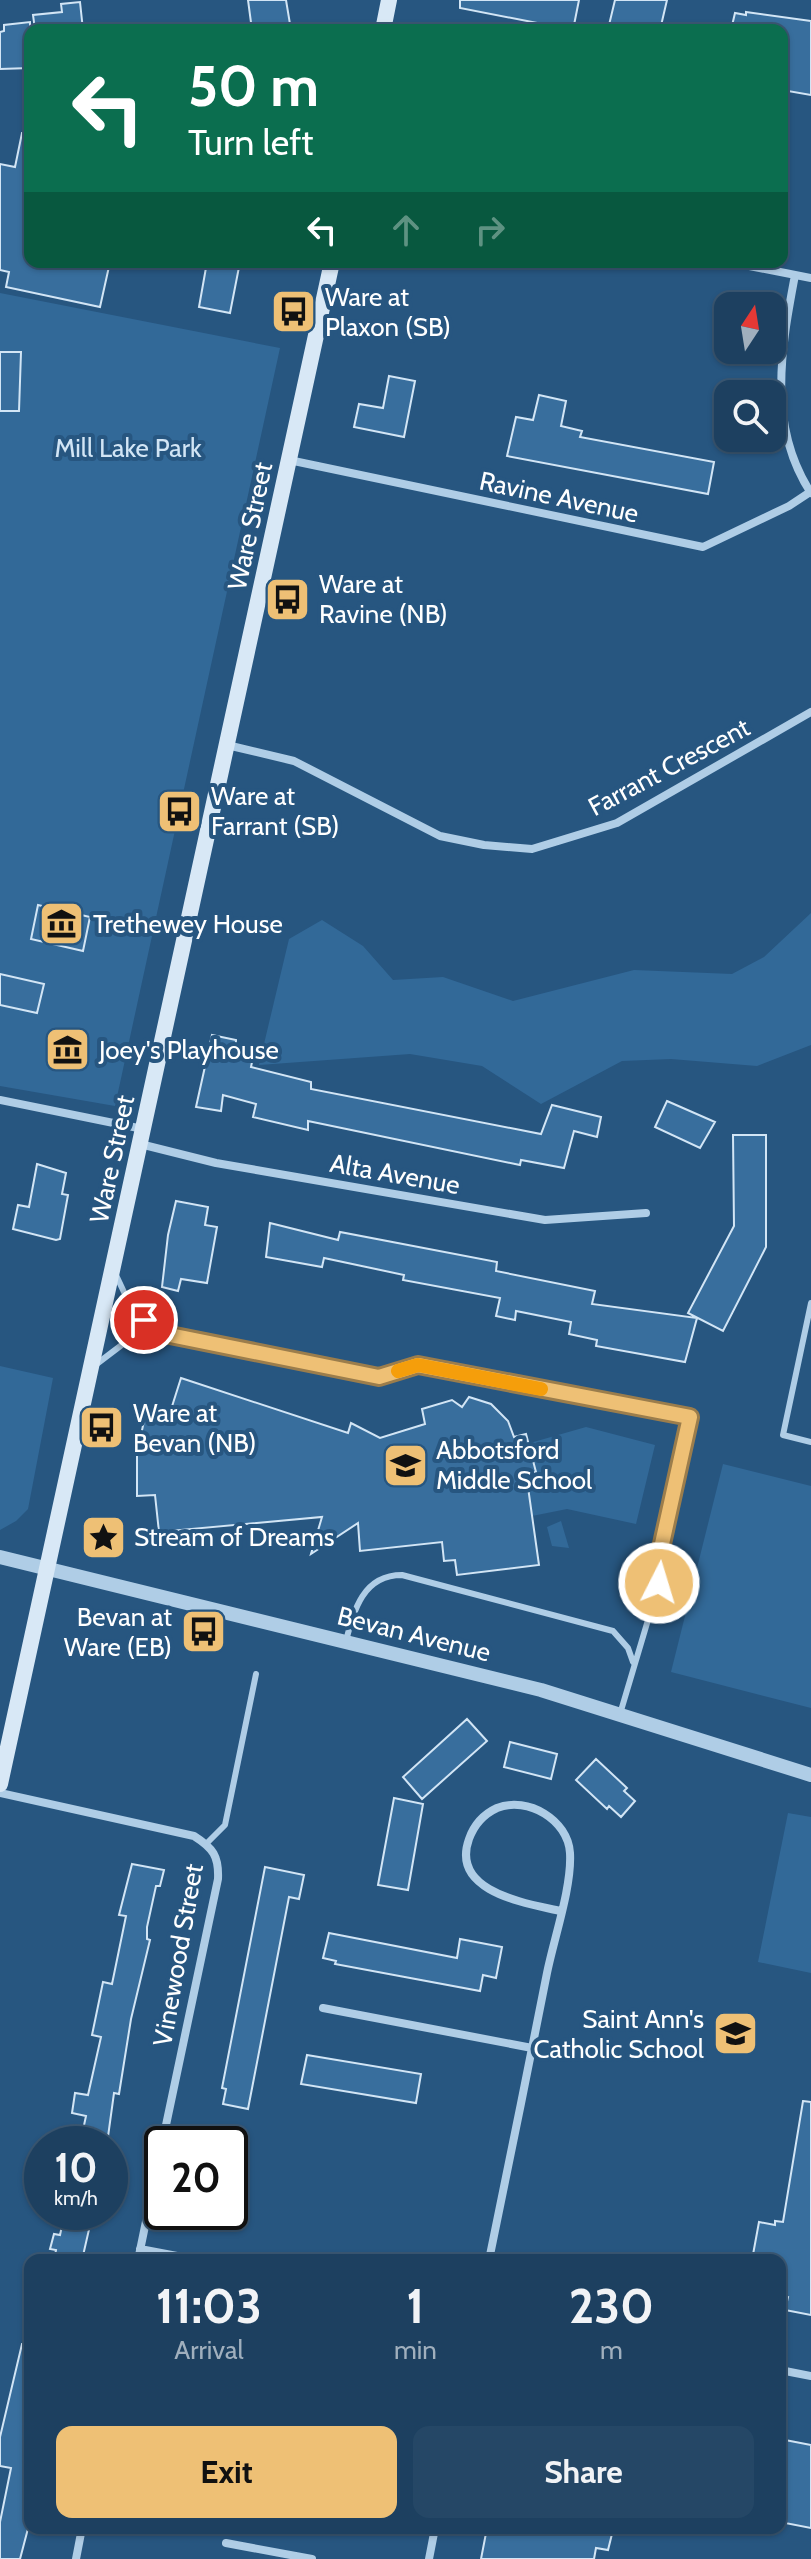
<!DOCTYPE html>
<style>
:root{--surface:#1d4060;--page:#254766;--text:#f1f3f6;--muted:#a0afbd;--line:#3b5975;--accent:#eec075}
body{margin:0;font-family:Cabin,sans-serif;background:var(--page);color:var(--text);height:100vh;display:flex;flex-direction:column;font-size:30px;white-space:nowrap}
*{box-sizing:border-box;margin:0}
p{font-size:26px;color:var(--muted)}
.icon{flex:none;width:44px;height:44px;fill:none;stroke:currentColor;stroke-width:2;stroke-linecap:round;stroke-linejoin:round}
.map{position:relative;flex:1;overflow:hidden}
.details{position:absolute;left:24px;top:2254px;width:762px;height:280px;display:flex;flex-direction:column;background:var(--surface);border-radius:16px;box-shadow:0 2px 6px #0004,0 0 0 2px var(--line)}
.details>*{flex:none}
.banner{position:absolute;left:24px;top:24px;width:764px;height:244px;border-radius:16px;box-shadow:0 2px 6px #0004,0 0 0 2px var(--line);background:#0b6e4f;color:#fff;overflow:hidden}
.needle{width:52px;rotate:12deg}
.tools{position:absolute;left:714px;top:292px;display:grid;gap:16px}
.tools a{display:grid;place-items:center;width:72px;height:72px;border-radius:16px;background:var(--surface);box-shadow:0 2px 6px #0004,0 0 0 2px var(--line);font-size:40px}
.speed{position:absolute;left:24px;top:2126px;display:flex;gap:16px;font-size:40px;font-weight:700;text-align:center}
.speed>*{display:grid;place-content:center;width:104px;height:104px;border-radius:50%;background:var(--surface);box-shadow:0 2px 6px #0004,0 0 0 2px var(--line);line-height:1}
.speed small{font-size:20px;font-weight:400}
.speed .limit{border:4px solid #111;border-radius:12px;background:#fff;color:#111}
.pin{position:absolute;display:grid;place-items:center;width:68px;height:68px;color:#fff;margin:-34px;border:4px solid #fff;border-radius:50%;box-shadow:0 2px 8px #0007}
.me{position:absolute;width:88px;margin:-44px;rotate:5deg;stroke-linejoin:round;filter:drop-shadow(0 0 6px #0008)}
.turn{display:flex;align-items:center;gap:28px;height:168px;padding:0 32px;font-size:36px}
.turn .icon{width:104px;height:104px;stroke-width:2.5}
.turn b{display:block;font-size:56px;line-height:68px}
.lanes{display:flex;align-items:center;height:76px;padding:0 32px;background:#0003;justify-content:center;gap:40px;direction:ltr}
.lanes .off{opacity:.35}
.eta{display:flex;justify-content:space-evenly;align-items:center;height:136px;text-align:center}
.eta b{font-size:48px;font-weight:700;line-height:56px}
.button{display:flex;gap:16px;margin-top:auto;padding:16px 32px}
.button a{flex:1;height:92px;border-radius:16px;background:var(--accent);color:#111;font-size:32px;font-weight:700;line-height:92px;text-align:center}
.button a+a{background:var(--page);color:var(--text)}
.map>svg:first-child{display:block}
</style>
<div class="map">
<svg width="811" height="2559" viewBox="0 0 811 2559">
<rect width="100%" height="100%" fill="#275680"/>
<path fill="#326998" d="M0,293L280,348L115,1106L0,1086Z
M811,913V1045L757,1066L671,1059L622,1061L541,1104L482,1066L410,1054L259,1065L289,939L322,920L363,946L393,980L443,977L513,1001L634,970L732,974L764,957Z
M0,1366L53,1378L28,1509L16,1521L0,1530Z
M586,1427L655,1445L636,1524L567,1509L532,1516L523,1445Z
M723,1464L811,1486V1708L671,1672Z
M561,1521L569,1548L552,1546L547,1527Z
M788,1813L811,1817V1973L758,1962Z"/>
<path fill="#386e9d" stroke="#d2e5f5" stroke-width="2" d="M248,0H286L291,30H252Z
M460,0H579L573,30L460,8Z
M615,0H667L660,30H615V27L609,25Z
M80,2L83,30H35L33,15L62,12L61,4Z
M746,12L811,21V95L782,90V30H731L735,13L746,15Z
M30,22V68L0,69V32L4,31V25Z
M22,133L30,134V262H110L100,307L6,287L9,272L0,270V164L15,167Z
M207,262H240L230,313L199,307Z
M0,352H21L19,411H0Z
M389,376L415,381L404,437L354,427L359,404L383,408Z
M539,395L566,401L561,426L582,431L580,437L714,462L708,494L507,456L516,417L533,420Z
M38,905L90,917L83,951L31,939Z
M0,974L44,984L37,1013L0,1005Z
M212,1035L236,1040L235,1054L253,1057L251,1067L311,1082V1089L541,1134L552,1105L601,1117L597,1137L574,1131L564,1168L521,1160L520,1165L308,1121V1130L253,1117L256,1104L223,1095L221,1111L196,1107Z
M667,1101L715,1122L700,1148L655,1127Z
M733,1135H766V1247L723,1331L688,1313L734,1226Z
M37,1164L66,1173L62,1194L68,1195L60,1239L56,1240L13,1229L18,1205L29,1207Z
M176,1201L208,1207L205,1225L217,1227L207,1283L181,1279L178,1291L162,1287L168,1235Z
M270,1223L338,1240L340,1232L497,1262L496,1271L595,1291L592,1304L697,1318L685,1362L596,1346L597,1340L569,1334L571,1322L516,1311L515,1320L496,1316L500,1298L403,1280L404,1275L324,1258L322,1267L266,1257Z
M181,1378L348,1433L351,1423L380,1438L425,1424L422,1409L452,1400L462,1407L469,1397L491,1404L508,1421L514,1437L526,1434L536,1472L526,1473L539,1565L457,1575L455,1560L444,1561L442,1542L360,1551L358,1523L311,1554L322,1517L159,1532L155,1495L137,1496V1453L146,1412L168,1419Z
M467,1719L487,1741L422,1799L403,1777Z
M510,1742L557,1754L551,1779L504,1767Z
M596,1759L627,1788L624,1791L635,1801L621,1817L609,1806L607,1809L576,1780Z
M394,1798L423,1804L408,1890L378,1885Z
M132,1864L164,1870L160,1886H156L147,1927V1939L150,1940L131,2019L119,2094L114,2093L107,2144H80L86,2116L72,2113L75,2093L88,2095L101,2037L92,2035L103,1982L112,1984L126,1916L119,1915Z
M265,1867L304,1875L299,1899L289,1897L248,2109L223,2104L226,2089L222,2088Z
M329,1933L457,1958L460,1939L502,1947L496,1978L483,1975L480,1991L335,1964L336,1961L323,1958Z
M307,2055L421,2074L416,2103L301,2084Z
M803,2101L811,2102V2315L785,2310L788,2297L780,2296V2260H752L759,2222L775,2225V2221L783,2222Z
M65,2212H93L82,2260H54L56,2250L50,2249L54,2234L60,2235Z
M22,2344L30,2345V2521L20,2559H0V2522L11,2468L0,2466V2437Z
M780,2439L811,2445V2528L780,2522Z
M487,2528H584L612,2534L608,2550L596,2548L594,2559H481Z"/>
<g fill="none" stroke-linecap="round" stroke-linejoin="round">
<path stroke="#afcde6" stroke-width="6" d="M115,1273L131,1307L155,1332
M811,1303L783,1435L811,1442
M94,1366L123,1344L155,1332L379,1377L418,1365L690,1417L656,1571L659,1583L620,1714
M346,1641C354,1610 363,1575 402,1575L613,1631L628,1648L633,1662
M206,1844L225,1825L256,1674"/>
<path stroke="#afcde6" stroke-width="8" d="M729,262L811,278
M795,275C781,349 767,426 811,493
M289,460L703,547L789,506L810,492
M227,745L294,761L440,836L484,845L532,849L617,823L811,712
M0,1100L143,1129
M140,1144L216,1163L545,1220L646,1213
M0,1793L194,1836C213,1848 219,1856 218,1879L162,2144
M323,2008L532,2048
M140,2249L198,2260
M138,2260L162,2144
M489,2260C509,2164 528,2069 547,1973C554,1938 572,1887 570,1853C568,1820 528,1796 497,1808C484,1814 474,1825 469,1839C450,1892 526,1903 560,1911
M780,2370L811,2376
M226,2543L312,2559
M76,2559L82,2528
M429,2559L435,2528"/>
<path stroke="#afcde6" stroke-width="14" d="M0,1557L541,1690L811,1775"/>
<path stroke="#d8e8f6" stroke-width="16" d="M383,30L389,0
M0,1784L332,262"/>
</g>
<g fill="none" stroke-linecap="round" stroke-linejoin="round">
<defs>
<path id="route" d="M144,1320L155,1332L379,1377L418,1365L690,1417L656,1571L659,1583"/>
</defs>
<use href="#route" stroke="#9b7d4c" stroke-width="20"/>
<use href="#route" stroke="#eec075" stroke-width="14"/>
<path stroke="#f59e0b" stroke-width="14" d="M398,1371L418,1365L541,1389"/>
</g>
<defs>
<symbol id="bus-square" viewBox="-11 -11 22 22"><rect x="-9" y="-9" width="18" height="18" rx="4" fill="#eec075" stroke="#275680"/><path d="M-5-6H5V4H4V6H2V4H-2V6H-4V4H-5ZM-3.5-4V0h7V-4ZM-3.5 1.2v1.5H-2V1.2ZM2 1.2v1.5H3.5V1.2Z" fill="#111"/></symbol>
<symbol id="museum-square" viewBox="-11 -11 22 22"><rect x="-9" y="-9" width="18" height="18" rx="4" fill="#eec075" stroke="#275680"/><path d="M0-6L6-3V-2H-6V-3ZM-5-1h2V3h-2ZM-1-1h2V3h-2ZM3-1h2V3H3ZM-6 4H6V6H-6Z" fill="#111"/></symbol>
<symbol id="school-square" viewBox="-11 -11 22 22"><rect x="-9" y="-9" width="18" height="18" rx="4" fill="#eec075" stroke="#275680"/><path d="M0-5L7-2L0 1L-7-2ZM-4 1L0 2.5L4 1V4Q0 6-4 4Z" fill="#111"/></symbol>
<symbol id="sight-square" viewBox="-11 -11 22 22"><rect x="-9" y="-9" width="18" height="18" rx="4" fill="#eec075" stroke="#275680"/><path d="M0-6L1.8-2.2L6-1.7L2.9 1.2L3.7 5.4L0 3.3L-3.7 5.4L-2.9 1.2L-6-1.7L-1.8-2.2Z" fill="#111"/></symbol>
</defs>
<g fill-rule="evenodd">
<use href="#bus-square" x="268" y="286" width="51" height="51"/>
<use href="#bus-square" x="262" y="574" width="51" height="51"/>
<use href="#bus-square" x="154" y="786" width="51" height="51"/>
<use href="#museum-square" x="36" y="898" width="51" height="51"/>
<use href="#museum-square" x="42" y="1024" width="51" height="51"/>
<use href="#bus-square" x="76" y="1402" width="51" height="51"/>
<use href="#school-square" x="380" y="1440" width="51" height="51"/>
<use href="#sight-square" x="78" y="1512" width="51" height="51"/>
<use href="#bus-square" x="178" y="1606" width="51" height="51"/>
<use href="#school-square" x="710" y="2008" width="51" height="51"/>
</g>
<g text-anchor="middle" stroke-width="8" stroke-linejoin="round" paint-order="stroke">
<g font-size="26" fill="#fff" stroke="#275680" text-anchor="start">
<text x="325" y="306">Ware at<tspan x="325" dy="30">Plaxon (SB)</tspan></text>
<text x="319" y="593">Ware at<tspan x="319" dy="30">Ravine (NB)</tspan></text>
<text x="211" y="805">Ware at<tspan x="211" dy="30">Farrant (SB)</tspan></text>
<text x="93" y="933">Trethewey House</text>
<text x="99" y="1059">Joey's Playhouse</text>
<text x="133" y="1422">Ware at<tspan x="133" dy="30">Bevan (NB)</tspan></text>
<text x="436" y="1459">Abbotsford<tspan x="436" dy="30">Middle School</tspan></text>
<text x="134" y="1546">Stream of Dreams</text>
<text x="172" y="1626" text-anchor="end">Bevan at<tspan x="172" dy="30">Ware (EB)</tspan></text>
<text x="704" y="2028" text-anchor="end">Saint Ann's<tspan x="704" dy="30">Catholic School</tspan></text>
</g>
<g font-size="26" fill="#d2e5f5" stroke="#275680">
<text x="128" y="457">Mill Lake Park</text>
</g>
<g font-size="26" fill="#fff" stroke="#275680">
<text transform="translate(559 497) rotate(12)" y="9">Ravine Avenue</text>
<text transform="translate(250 526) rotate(-78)" y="9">Ware Street</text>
<text transform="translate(669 767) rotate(-28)" y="9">Farrant Crescent</text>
<text transform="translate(112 1159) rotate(-78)" y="9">Ware Street</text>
<text transform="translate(395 1174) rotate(10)" y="9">Alta Avenue</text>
<text transform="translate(414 1634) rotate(14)" y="9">Bevan Avenue</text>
<text transform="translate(178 1955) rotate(-80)" y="9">Vinewood Street</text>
</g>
</g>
</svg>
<div class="tools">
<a><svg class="needle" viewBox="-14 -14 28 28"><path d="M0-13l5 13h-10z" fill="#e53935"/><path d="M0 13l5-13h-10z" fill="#a0afbd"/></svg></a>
<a><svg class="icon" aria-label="search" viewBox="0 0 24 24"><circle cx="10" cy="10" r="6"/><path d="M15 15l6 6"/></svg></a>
</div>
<div class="speed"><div>10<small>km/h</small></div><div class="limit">20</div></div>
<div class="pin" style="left:144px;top:1320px;background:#d93025"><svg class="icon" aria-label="arrive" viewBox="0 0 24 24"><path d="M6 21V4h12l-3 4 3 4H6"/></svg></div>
<svg class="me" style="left:659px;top:1583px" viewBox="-20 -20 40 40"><circle r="17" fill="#eec075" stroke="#fff" stroke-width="3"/><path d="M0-11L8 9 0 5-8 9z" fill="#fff"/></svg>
<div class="banner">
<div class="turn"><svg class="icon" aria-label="left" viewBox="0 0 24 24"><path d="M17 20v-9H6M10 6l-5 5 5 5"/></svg><div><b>50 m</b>Turn left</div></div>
<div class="lanes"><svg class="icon" aria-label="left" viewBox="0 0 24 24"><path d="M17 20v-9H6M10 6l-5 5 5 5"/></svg><svg class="icon off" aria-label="ahead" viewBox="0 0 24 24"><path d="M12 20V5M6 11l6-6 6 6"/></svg><svg class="icon off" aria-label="right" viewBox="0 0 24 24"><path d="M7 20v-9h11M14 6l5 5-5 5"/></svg></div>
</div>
<section class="details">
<div class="eta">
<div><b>11:03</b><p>Arrival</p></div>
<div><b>1</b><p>min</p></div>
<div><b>230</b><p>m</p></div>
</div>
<div class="button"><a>Exit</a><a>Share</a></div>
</section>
</div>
